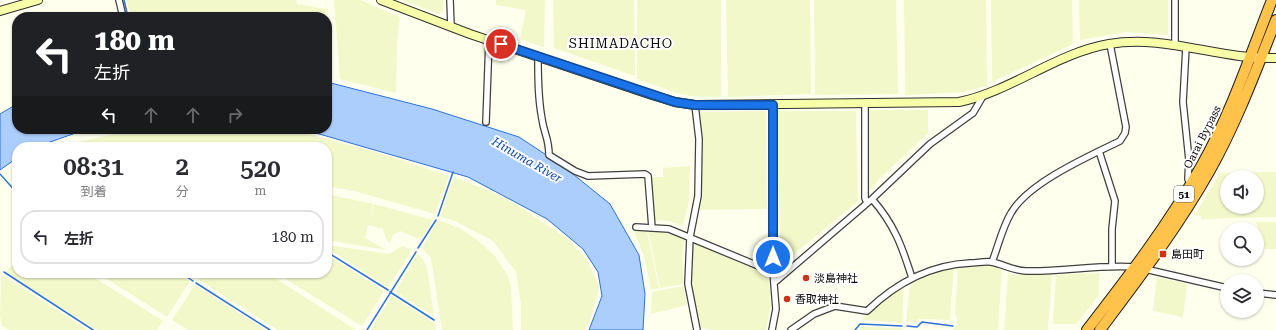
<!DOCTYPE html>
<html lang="ja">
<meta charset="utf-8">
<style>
:root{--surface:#fff;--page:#f7f7f7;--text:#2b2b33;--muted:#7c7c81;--line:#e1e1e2}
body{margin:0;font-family:"Roboto Serif","Noto Sans JP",serif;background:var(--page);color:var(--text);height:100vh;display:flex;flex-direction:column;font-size:15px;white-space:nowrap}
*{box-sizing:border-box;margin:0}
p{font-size:13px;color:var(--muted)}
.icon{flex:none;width:22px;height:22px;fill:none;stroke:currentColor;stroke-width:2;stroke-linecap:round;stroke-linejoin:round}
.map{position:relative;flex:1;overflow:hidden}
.sheet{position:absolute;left:12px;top:142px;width:320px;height:136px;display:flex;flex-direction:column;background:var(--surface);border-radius:16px;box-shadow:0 1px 3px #0004}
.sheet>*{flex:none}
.top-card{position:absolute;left:12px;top:12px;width:320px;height:122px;border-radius:16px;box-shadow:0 1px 3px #0004;background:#202124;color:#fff;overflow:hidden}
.controls{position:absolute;left:1220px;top:170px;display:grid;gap:8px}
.controls a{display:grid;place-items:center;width:44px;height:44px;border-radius:50%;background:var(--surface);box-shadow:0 1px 3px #0004;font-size:20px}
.pin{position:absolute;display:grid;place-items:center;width:34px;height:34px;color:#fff;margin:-17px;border:2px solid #fff;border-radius:50%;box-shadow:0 1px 4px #0007}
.me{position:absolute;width:44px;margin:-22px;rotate:0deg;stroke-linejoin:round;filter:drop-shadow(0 0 3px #0008)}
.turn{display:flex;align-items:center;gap:14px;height:84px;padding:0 16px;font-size:18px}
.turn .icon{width:52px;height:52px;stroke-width:2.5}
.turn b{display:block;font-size:28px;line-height:34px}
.lanes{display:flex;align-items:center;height:38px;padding:0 16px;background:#0003;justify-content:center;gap:20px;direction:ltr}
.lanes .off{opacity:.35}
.eta{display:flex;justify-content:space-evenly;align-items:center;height:68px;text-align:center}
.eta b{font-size:24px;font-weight:600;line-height:28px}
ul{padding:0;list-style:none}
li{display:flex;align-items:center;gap:12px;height:54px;margin:0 8px 6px;padding:0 8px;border:2px solid var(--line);border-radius:16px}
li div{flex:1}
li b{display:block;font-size:15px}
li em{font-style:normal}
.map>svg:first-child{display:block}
</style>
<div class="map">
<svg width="1276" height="330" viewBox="0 0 1276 330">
<rect width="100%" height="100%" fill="#ffffed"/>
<path fill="#f3f8ca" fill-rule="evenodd" d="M127,0H296L297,4L326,9L328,23L327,17H133L129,10Z
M334,0H360L400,17L397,42L396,93L340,79Z
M401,0H443V10L439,14Z
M496,0H545L544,47L520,39L526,10L496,5Z
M553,0H634L635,76L554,48Z
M637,0H721V97L691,96L677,93L637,79Z
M726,0H810L811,94L728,97Z
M814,0H896L898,94L815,95Z
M904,0H986L987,86L964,92L905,95Z
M991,0H1072L1073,44L992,82Z
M1079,0H1168V35L1126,32L1080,40Z
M866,110H928V133L879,179L867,194Z
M766,111L767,209L700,210L702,195L700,112Z
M776,111H856L858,201L781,265Z
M136,129H280L316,136L383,154L449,176L435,214L354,191L327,186V147H57Z
M690,166L689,201L683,226L669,221L653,220L652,177H663V168Z
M1276,172V217L1201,219V216L1195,215L1220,173ZM1227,177H1257V207H1227Z
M454,177L499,195L520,207L568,239L589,263L599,287L592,315L585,330H521V304L516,272L493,241L453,220L440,216Z
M327,194L373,204L369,223L374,204L433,220L421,240L400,231L393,235L390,243L386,239L383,229L368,225L365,238L386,250L327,240Z
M438,220L459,228L476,239L495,256L508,276L511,287L513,330H442L431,258L422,248Z
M1256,222H1276V249H1265Z
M633,229L647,231L659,288L651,290L644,256Z
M648,231H667L684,237L682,258L684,284L660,288Z
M691,241L765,272L768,276L771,303L766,330H713L699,327L689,285Z
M327,245L389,254L402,246L412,250L388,287L327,248Z
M417,254L423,259L427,268L434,316L396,292Z
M327,255L384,291L362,326L276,273H327Z
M17,260V273H87L163,321L157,330H98L5,273Z
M980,265H989L1002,270L998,330H953L957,324V317L955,314L958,267Z
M954,267L950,320L919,319L915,322H906L910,284L929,272Z
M98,273H177L190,281L167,317Z
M203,273H267L356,330H278L199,280Z
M1008,273L1016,275L1052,274L1048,330H1004Z
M1099,273V295L1076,324H1053L1056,275Z
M1,274L88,330H9L2,326L0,316Z
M1157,277L1187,284L1183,317L1153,311Z
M195,285L265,330H188L172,320Z
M683,286L687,305L651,314L652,292Z
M904,287L902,323L862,320L889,295Z
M392,296L435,324L436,330H370Z
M860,327L902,328V330H860Z"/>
<path fill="#accefc" stroke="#2c71da" d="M327,82L432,109L519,137L563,166L610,204L639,255L645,294L643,330H589L602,296L598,272L583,249L547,219L468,177L302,129H327Z
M17,104V129H87L36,147H17V158L0,170V114Z"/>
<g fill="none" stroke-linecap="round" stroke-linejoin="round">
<path stroke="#2c71da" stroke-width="1.5" d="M124,0L128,17
M0,174L17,193
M438,216L453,172
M418,248L436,220
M327,252L388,290
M4,272L93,330
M181,273L193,281
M196,283L270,330
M390,292L434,320
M907,326L917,327L922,322L953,326
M367,330L416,252
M855,330L860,324L902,326"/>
<defs>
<path id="street" d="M119,0L123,17
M450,0L451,27
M1175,45V0
M1186,47L1183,102L1189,160L1188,179L1190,185
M538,57C538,78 538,98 542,119C544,134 549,138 549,155L575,171L588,176L645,174L648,176L652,228
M865,104V198L867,203
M695,105L699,139L698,196L690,237L688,284L697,330
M486,122L489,40
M1099,151L1115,201L1112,229V265
M872,199C894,224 902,246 912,278
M636,227L669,229L773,272
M992,262C998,247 1002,228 1011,213C1028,183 1089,156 1120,141L1125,133L1126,127L1110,44
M1145,269L1227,288
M774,283L872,199L930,144L973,113L983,96
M1257,293L1276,295
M772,330L776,309L773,272V105
M791,330L814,314L835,306L867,311C896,283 929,265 970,263C977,263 984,261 991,262C1003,264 1014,271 1026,271C1063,272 1100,264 1136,267"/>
<path id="secondary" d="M381,0L470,34L652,95L675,102L695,105L959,102C1012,91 1056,53 1109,44C1165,34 1220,60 1276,58
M0,11L38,0"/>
<path id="highway" d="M1087,330C1128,277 1169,224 1202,165C1231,113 1250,56 1272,0
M1100,330C1139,278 1178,227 1210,170C1237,122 1256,70 1276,20"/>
</defs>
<use href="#street" stroke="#404040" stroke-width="8"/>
<use href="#secondary" stroke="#2f2f2f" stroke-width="10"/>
<use href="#highway" stroke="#1e1e1e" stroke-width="12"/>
<use href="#street" stroke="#fff" stroke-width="5.5"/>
<use href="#secondary" stroke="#f7ffa8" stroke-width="8"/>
<use href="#highway" stroke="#ffc24b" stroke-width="10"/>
</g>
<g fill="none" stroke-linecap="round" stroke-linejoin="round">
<defs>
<path id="route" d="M501,44L675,102L695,105H773V257"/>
</defs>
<use href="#route" stroke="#114b97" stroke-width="10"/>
<use href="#route" stroke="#1a73e8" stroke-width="7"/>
</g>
<g fill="#cb3418" stroke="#fff" stroke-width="1.5">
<rect x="1159" y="250" width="8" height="8" rx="2"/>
<circle cx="806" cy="278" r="4"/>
<circle cx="787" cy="299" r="4"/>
</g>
<g text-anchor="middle" stroke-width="4" stroke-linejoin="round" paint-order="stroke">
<rect fill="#fff" stroke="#565656" stroke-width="1" x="1174" y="186" width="20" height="16" rx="3"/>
<g font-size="10" font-weight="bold" fill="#0d0d0d">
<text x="1184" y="198">51</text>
</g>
<g font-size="11" fill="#0d0d0d" stroke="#fff">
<text transform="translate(1202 137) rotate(-63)" y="4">Oarai Bypass</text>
</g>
<g font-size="11" fill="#0d0d0d" stroke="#fff" text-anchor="start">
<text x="1171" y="258">島田町</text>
<text x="814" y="282">淡島神社</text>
<text x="795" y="303">香取神社</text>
</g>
<g font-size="12" font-style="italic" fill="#0a44ab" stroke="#fff">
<text transform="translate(527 160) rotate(30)" y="4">Hinuma River</text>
</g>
<g font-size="13" letter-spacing="1" fill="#0d0d0d" stroke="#fff">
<text x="621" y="48">SHIMADACHO</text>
</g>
</g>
</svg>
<div class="controls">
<a><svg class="icon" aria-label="sound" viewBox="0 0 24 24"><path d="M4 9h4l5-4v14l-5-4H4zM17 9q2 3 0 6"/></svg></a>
<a><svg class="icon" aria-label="search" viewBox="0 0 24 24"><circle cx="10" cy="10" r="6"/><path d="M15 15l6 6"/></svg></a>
<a><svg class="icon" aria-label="layers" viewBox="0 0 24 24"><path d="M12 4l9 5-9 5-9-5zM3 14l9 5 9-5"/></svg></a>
</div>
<div class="pin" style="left:501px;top:44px;background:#d93025"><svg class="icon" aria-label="arrive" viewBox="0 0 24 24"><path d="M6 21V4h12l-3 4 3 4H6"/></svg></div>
<svg class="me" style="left:773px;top:257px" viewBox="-20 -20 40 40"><circle r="17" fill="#1a73e8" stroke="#fff" stroke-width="3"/><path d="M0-11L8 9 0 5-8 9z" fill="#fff"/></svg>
<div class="top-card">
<div class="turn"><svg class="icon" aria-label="left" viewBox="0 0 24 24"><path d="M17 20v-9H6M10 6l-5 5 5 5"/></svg><div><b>180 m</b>左折</div></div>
<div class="lanes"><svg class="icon" aria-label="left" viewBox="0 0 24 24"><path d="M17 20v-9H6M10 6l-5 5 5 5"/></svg><svg class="icon off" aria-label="ahead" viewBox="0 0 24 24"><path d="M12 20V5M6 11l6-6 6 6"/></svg><svg class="icon off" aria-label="ahead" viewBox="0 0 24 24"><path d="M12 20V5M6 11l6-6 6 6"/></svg><svg class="icon off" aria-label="right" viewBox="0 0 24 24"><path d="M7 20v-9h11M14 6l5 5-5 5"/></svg></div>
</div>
<section class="sheet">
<div class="eta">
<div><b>08:31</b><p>到着</p></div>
<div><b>2</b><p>分</p></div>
<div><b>520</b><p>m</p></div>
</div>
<ul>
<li><svg class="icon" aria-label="left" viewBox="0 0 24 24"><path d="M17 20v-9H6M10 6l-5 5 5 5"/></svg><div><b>左折</b></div><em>180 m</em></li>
</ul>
</section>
</div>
